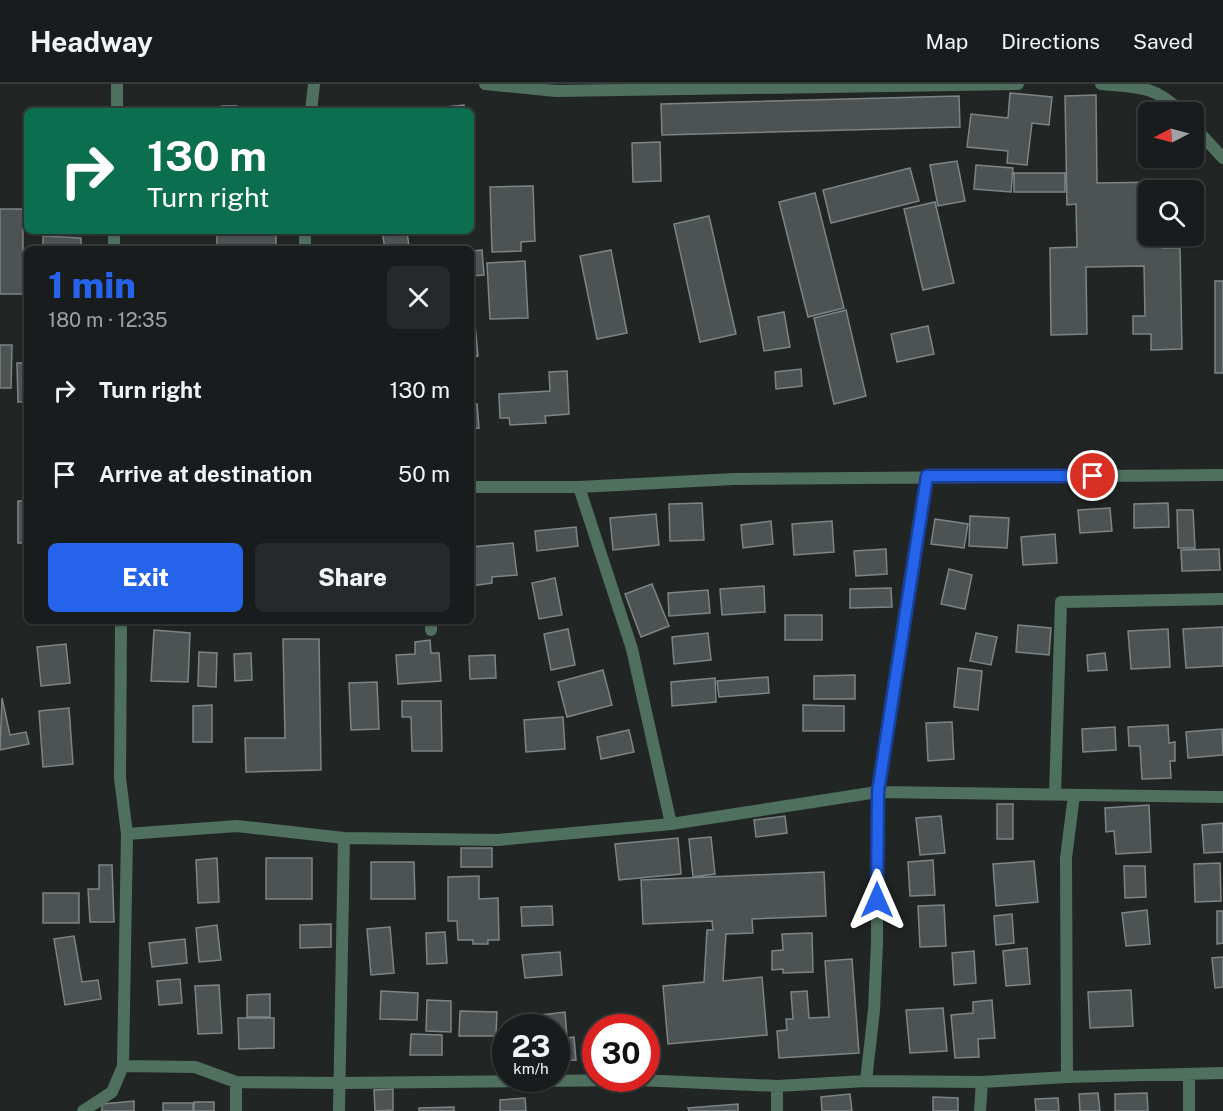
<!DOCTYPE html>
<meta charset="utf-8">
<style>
:root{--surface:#191c1c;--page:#262929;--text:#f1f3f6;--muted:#9fa1a3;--line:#373a3b;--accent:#2563eb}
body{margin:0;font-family:"Public Sans",sans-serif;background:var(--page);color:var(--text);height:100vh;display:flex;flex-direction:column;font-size:22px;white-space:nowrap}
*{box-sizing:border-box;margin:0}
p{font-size:20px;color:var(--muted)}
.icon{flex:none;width:33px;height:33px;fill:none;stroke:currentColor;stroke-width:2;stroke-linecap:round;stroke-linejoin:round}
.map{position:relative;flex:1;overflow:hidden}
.side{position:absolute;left:24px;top:162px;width:450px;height:378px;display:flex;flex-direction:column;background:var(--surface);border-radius:9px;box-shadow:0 2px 4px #0004,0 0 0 2px var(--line)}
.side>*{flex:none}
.guide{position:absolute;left:24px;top:24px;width:450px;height:126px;border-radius:9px;box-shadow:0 2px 4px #0004,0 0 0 2px var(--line);background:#0b6e4f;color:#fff;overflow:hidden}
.needle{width:39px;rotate:264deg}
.fabs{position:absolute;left:1138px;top:18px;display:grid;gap:12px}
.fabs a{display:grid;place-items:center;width:66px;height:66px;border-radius:9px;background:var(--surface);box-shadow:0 2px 4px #0004,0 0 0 2px var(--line);font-size:30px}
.speed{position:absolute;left:492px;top:930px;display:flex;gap:12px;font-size:30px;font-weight:700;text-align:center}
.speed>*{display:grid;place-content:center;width:78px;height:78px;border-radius:50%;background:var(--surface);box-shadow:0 2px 4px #0004,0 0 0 2px var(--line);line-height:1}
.speed small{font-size:15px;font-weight:400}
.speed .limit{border:9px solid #d22;background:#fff;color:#111}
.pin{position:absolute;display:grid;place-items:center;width:51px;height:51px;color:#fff;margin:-26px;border:3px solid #fff;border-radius:50%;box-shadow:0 2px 6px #0007}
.me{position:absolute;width:66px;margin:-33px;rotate:0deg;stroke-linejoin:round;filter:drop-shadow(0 0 4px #0008)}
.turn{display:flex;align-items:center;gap:21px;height:126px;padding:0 24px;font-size:27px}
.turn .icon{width:78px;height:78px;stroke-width:2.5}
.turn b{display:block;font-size:42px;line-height:51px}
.round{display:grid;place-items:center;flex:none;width:63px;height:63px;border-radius:9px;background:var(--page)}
.summary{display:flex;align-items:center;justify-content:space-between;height:102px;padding:0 24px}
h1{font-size:36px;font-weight:800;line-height:45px;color:var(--accent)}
.cta{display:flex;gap:12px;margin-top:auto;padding:12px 24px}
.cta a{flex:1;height:69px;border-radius:9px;background:var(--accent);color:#fff;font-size:24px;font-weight:800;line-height:69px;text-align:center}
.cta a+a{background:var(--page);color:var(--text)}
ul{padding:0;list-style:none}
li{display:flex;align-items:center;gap:18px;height:84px;padding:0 24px}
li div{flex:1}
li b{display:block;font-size:22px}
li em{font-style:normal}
header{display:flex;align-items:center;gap:36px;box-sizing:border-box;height:84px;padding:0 30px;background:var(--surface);border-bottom:2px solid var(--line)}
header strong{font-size:28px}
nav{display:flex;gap:33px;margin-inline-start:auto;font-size:21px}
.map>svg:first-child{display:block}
</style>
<header>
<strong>Headway</strong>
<nav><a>Map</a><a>Directions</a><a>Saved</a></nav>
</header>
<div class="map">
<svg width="1223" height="1027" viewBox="0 0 1223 1027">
<rect width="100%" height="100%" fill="#212625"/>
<path fill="#4d5353" stroke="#7e8485" stroke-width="1.5" d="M1010,9L1052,13L1049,41L1032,39L1027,81L1007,79L1008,67L967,63L971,30L1008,34Z
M1096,11L1097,99L1161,98V106H1149V152H1162V164H1180L1182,265L1151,266V250H1133V232H1145L1144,182L1086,183L1087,250L1051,251L1050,164L1077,163L1076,120L1067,121L1065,12Z
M959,12L960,43L662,51L661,20Z
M464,21L465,27H437V24Z
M222,22H237V27H223Z
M173,24L199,25V27H172Z
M366,24V27H341V25Z
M660,58L661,97L633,98L632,59Z
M957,77L965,117L938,122L930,81Z
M976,81L1013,84L1011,108L974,105Z
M910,84L919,117L831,139L823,106Z
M1014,89H1065V108H1014Z
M533,102L535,157L521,158V167L492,168L490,103Z
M815,109L844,224L808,233L779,118Z
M935,118L954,199L923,206L904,125Z
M0,125H23V210H0Z
M709,132L736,250L700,258L674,140Z
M234,147H276V165H217V151H234Z
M382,147H407L409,163L385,165Z
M43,152L81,154V165H43Z
M482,166L484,191L471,192V167Z
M611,166L627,249L597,255L580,172Z
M525,177L528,234L490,235L487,179Z
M1215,197H1223V289H1215Z
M846,226L866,312L834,320L814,234Z
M784,228L790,263L764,267L758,233Z
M471,241H475L478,272L471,273Z
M928,242L934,270L897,278L891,250Z
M0,261H12L11,304H0Z
M17,279H27V318H18Z
M801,285L802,302L776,305L775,288Z
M567,287L569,330L545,332L546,339L510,341L509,334H500L499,310L550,307L549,288Z
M471,320H477L479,344L471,345Z
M18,417H27V459H18Z
M702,419L704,456L670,457L669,420Z
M1168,419L1169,443L1134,444V420Z
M1110,424L1112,447L1080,449L1078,426Z
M1177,426H1193L1195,464H1178Z
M656,430L659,461L613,466L610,434Z
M970,432L1009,434L1007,464L969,462Z
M935,435L968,440L964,464L931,460Z
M771,437L773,460L743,464L741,441Z
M832,437L834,468L794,471L792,440Z
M576,443L578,462L537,467L535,447Z
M1055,450L1057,479L1023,481L1021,453Z
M513,459L517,491L492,493V499L471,502V463Z
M886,465L887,490L856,492L854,467Z
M1219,465L1220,486L1182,487L1181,466Z
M949,485L972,491L965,525L941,520Z
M555,494L562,531L539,535L532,499Z
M652,500L669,542L641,553L625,510Z
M764,502L765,528L722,531L720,505Z
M891,504L892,523L850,524V505Z
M708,506L710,529L669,532L668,509Z
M785,531H822V556H785Z
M1018,541L1051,544L1049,571L1016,568Z
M1223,543V582L1186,584L1183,545Z
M568,545L575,581L551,586L544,550Z
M1168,545L1170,583L1131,585L1128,547Z
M154,546L190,549L188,598L151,597Z
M708,549L711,576L674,580L672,553Z
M976,549L997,553L991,581L970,577Z
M283,555H319L321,686L246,688L245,654H285Z
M430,556L431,569H439L441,597L398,600L396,571L415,570V558Z
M66,560L70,599L41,602L37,563Z
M199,568L217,569L216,603L198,602Z
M251,569L252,596L235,597L234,570Z
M1105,569L1107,586L1088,587L1087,571Z
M495,571L496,594L470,595L469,572Z
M958,584L982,587L978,626L954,623Z
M603,586L612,621L567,633L558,598Z
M855,591V615H814V592Z
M768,593L769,609L719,613L717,597Z
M715,594L716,618L672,622L671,598Z
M377,598L379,645L351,646L349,599Z
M2,614L10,651L26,648L29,660L0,666Z
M402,617H441L442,667H412L411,633H402Z
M212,621V658H193V622Z
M803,621L844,622V647H803Z
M69,624L73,680L43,683L39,627Z
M563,633L565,665L526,668L524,636Z
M952,638L954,675L928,677L926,639Z
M1168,641L1169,659L1175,658V677H1170L1171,694L1142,695L1140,662H1129L1128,643Z
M1115,643L1116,666L1083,668L1082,645Z
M1222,645L1223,671L1188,674L1186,648Z
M629,646L634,668L601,675L597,653Z
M997,720H1013V755H997Z
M1149,721L1151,768L1116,770L1114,747L1106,748L1105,724Z
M785,732L787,749L756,753L754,736Z
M941,732L945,769L920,771L916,734Z
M1223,739V768L1204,769L1202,741Z
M711,753L715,790L693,793L689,755Z
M678,754L681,790L619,796L615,760Z
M461,764H492V783H461Z
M217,774L219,818L198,819L196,776Z
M266,774H312V815H266Z
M933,776L935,811L910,812L908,778Z
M1034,777L1038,818L996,822L993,780Z
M371,778H414L415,815H371Z
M1220,779L1221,817L1195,818L1194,780Z
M99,781H112L114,838H90L88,805H99Z
M1124,782H1145L1146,813L1125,814Z
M824,788L826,832L752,835L753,849L726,850L723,897L762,893L767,951L668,960L663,902L704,898L707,846H713L712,837L643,840L641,796Z
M479,792V815L498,814L499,856H488V860H473V856H458L457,837H448V793Z
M43,809H79V839H43Z
M944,821L946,862L920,863L918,822Z
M552,822L553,841L522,842L521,823Z
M1147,826L1150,860L1126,862L1122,829Z
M1217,827H1223V859L1217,860Z
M1012,830L1014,859L996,861L994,832Z
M331,840V863L300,864V841Z
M217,841L221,876L199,878L196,844Z
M390,843L394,889L371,891L367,845Z
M445,848L447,879L427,880L426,849Z
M812,849L813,888L783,889V885L772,886V867L783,866L782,850Z
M74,852L82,898L98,896L101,915L65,921L54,855Z
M185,855L187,879L152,883L149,859Z
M1027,864L1030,900L1006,902L1003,867Z
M974,867L976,899L954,901L952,869Z
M560,868L562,891L525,894L522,871Z
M1223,873V903L1215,904L1212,874Z
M852,875L859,969L779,974L777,947L787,946L786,935H793L791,908L807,907L809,934L829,933L825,877Z
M180,895L182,919L159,921L157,897Z
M219,901L222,949L198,950L195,902Z
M1131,906L1133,942L1090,944L1088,908Z
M381,907L418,909L417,936L380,935Z
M270,910V933H247V911Z
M427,916L451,917V948L426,947Z
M992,916L995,954L978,955L979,973L955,974L951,931L973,929V918Z
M943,924L947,967L910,969L906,926Z
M460,927L497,928L496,952H459Z
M565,928L567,954L574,953L576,976L556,977V944H541L540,931Z
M238,934H274V964L239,965Z
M637,937V944H616L615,939Z
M411,950L442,951V971H410Z
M393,1005V1026L375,1027L374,1006Z
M1098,1009L1100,1027H1080L1079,1010Z
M1147,1009L1148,1027H1115V1010Z
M850,1010L852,1027H822L821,1013Z
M933,1013L958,1014V1027H933Z
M525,1014L526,1027H500V1016Z
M1058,1014L1059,1027H1036L1035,1015Z
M134,1017V1027H102V1020Z
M194,1018H214V1027H194Z
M163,1019H193V1027H163Z
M738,1020V1027H689L688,1024Z
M454,1023V1027H419V1024Z"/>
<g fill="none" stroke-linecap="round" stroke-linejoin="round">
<path stroke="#50705f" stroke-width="12" d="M485,0L556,7L1018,0
M1101,0C1136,3 1155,1 1181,28
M117,27V0
M311,27L314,0
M1194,43L1223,74
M114,165V147
M305,165V147
M471,403H579L734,395L1223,391
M579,403L632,565L671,740
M431,537V546
M1055,710L1061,518L1223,515
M127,750L237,742L344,754L498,756L671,740L877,708L1223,713
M123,982L195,983L236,998L340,999L637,996L777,1002L866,997L982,998L1067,993L1223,989
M1189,991V1027
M1067,993L1066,774L1074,711
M866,997L874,926L877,859V708L926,392
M83,1027L112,1008L123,982L127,750L120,694L121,537
M236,1027V998
M339,1027L344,754
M777,1027V1002
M980,1027L982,998"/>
</g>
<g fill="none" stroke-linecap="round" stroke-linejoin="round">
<defs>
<path id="route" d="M877,816L878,708L927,392H1093"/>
</defs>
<use href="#route" stroke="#184099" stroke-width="15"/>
<use href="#route" stroke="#2563eb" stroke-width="10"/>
</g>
</svg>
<div class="fabs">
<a><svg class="needle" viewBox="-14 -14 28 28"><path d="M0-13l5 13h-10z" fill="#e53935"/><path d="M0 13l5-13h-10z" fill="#9fa1a3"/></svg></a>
<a><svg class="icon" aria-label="search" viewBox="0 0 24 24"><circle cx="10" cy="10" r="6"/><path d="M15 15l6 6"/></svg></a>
</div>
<div class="speed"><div>23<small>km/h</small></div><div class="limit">30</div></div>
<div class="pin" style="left:1093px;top:392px;background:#d93025"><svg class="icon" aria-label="arrive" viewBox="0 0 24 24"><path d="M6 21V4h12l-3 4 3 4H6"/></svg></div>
<svg class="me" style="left:877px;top:816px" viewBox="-20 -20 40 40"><path d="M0-17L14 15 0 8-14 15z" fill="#2563eb" stroke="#fff" stroke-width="4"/></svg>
<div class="guide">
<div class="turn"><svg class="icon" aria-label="right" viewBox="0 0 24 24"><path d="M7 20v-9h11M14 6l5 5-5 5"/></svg><div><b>130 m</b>Turn right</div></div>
</div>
<section class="side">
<div class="summary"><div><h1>1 min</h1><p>180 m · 12:35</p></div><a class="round"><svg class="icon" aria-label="close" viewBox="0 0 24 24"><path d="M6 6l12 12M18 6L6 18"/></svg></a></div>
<ul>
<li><svg class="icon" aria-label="right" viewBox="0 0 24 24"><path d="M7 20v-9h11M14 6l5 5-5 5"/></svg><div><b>Turn right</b></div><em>130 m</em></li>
<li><svg class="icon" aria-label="arrive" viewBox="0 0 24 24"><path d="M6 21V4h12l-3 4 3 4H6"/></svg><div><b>Arrive at destination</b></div><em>50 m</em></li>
</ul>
<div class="cta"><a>Exit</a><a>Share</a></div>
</section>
</div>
